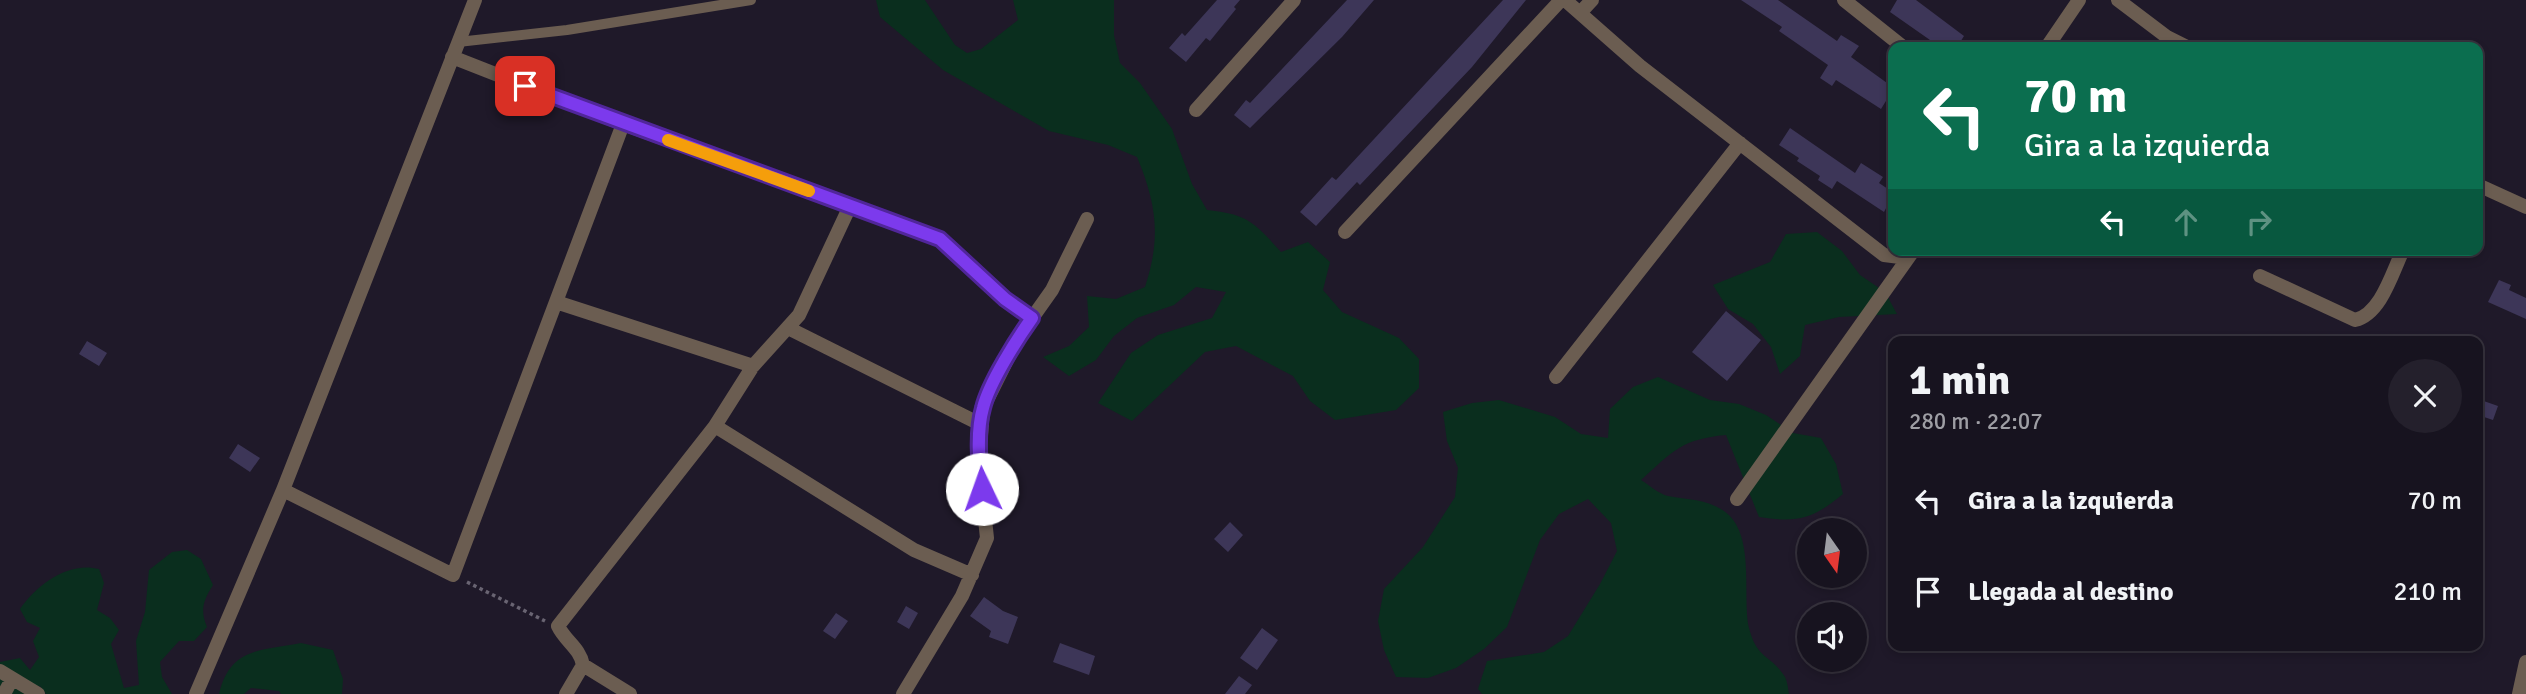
<!DOCTYPE html>
<html lang="es">
<meta charset="utf-8">
<style>
:root{--surface:#17131f;--page:#24202c;--text:#f1f3f6;--muted:#9e9ea4;--line:#36323d}
body{margin:0;font-family:Signika,sans-serif;background:var(--page);color:var(--text);height:100vh;display:flex;flex-direction:column;font-size:26px;white-space:nowrap}
*{box-sizing:border-box;margin:0}
p{font-size:23px;color:var(--muted)}
.icon{flex:none;width:38px;height:38px;fill:none;stroke:currentColor;stroke-width:2;stroke-linecap:round;stroke-linejoin:round}
.map{position:relative;flex:1;overflow:hidden}
.details{position:absolute;left:1888px;top:336px;width:595px;height:315px;display:flex;flex-direction:column;background:var(--surface);border-radius:14px;box-shadow:0 4px 10px #0003,0 0 0 2px var(--line)}
.details>*{flex:none}
.top-card{position:absolute;left:1888px;top:42px;width:595px;height:214px;border-radius:14px;box-shadow:0 4px 10px #0003,0 0 0 2px var(--line);background:#0b6e4f;color:#fff;overflow:hidden}
.needle{width:46px;rotate:166deg}
.tools{position:absolute;left:1797px;top:518px;display:grid;gap:14px}
.tools a{display:grid;place-items:center;width:70px;height:70px;border-radius:50%;background:var(--surface);box-shadow:0 4px 10px #0003,0 0 0 2px var(--line);font-size:35px}
.pin{position:absolute;display:grid;place-items:center;width:60px;height:60px;color:#fff;margin:-30px;border-radius:14px;box-shadow:0 4px 10px #0006}
.me{position:absolute;width:77px;margin:-38px;rotate:357deg;stroke-linejoin:round;filter:drop-shadow(0 0 5px #0008)}
.turn{display:flex;align-items:center;gap:24px;height:147px;padding:0 21px;font-size:32px}
.turn .icon{width:91px;height:91px;stroke-width:2.5}
.turn b{display:block;font-size:49px;line-height:60px}
.lanes{display:flex;align-items:center;height:66px;padding:0 21px;background:#0003;justify-content:center;gap:35px;direction:ltr}
.lanes .off{opacity:.35}
.round{display:grid;place-items:center;flex:none;width:74px;height:74px;border-radius:37px;background:var(--page)}
.summary{display:flex;align-items:center;justify-content:space-between;height:119px;padding:0 21px}
h1{font-size:42px;font-weight:800;line-height:52px}
ul{padding:0;list-style:none}
li{display:flex;align-items:center;gap:21px;height:91px;padding:0 21px}
li div{flex:1}
li b{display:block;font-size:26px}
li em{font-style:normal}
.map>svg:first-child{display:block}
</style>
<div class="map">
<svg width="2526" height="694" viewBox="0 0 2526 694">
<rect width="100%" height="100%" fill="#1f1929"/>
<path fill="#0a2e1e" d="M876,0H925L955,45L967,53L981,49L1018,20L1013,0H1114V35L1120,63L1140,83L1172,129L1192,184L1207,210C1247,214 1254,222 1281,252L1308,242L1330,262L1323,290L1342,312L1399,338L1419,359V388L1396,410L1335,420L1310,401L1293,376L1236,346L1205,352L1132,421L1098,403L1131,353L1158,335L1212,318L1226,292L1196,287L1174,305L1137,318L1114,336L1096,360L1069,376L1043,357L1069,346L1089,327L1087,296L1116,299L1145,287C1161,238 1157,205 1137,157L1108,145L1049,131L943,70L880,17Z
M1817,232L1842,251L1860,275L1885,292L1897,314L1839,317L1805,325L1800,356L1780,374L1771,347L1753,324L1728,309L1713,285L1770,262L1786,234Z
M1658,377L1710,400L1739,404L1766,415L1793,433L1821,438L1836,464L1843,494C1813,519 1798,523 1759,517L1726,435C1682,439 1673,451 1641,480C1649,485 1659,494 1668,496C1688,500 1707,499 1724,511C1756,533 1742,595 1749,628C1757,659 1769,654 1783,674C1787,678 1788,688 1789,694H1482L1478,689L1487,661L1544,652L1568,636L1600,584L1617,551L1611,523L1588,499L1559,514L1540,540L1507,627L1484,649L1456,668L1428,678L1396,677L1384,650L1378,621L1384,589L1423,547L1455,497L1458,468L1447,441L1443,412L1472,403L1499,400L1555,417L1581,434L1608,438L1610,409L1633,387Z
M187,550L201,559L213,585C203,601 200,610 207,627L194,641H179L160,662L162,677L172,694H46L40,686L25,694H0V662L20,658L30,670L39,657L33,641L40,628L27,622L20,609C37,584 69,561 99,569L104,583L97,610L110,618L119,630L111,644L124,688L139,685L136,641L145,612L149,570L172,552Z
M301,643L333,650L343,679L342,694H281L279,691L251,688L244,694H219C230,647 261,651 301,643Z"/>
<path fill="#3d3658" d="M1217,0H1240L1234,7L1236,9L1210,41L1206,38L1186,62L1169,48L1182,33L1185,36Z
M1347,0H1374L1342,37L1250,128L1234,115L1246,100L1250,103Z
M1503,0H1526L1472,67L1360,185L1357,182L1316,226L1300,212L1332,177L1336,180Z
M1741,0H1778L1837,41L1841,35L1859,46L1851,57L1894,88L1881,109L1836,80L1832,86L1820,78L1828,65L1779,31L1782,27Z
M1897,0H1916L1964,36L1957,47H1940L1890,12Z
M1790,128L1855,173L1861,163L1883,177L1879,183L1894,193L1884,212L1837,181L1832,189L1818,180L1820,176L1797,161L1799,158L1779,145Z
M2499,280L2511,285L2509,290L2526,298V319L2488,302Z
M1726,311L1761,340L1727,381L1692,352Z
M87,341L107,353L99,366L79,354Z
M2478,399L2498,406L2493,420L2478,415Z
M238,444L260,458L250,472L229,458Z
M1230,522L1243,535L1228,552L1214,539Z
M984,597L1003,611L1018,617L1008,644L989,637L991,631L970,616Z
M906,606L918,613L909,629L897,622Z
M836,613L848,621L835,639L823,631Z
M1262,628L1278,640L1257,670L1240,658Z
M1060,643L1095,656L1089,675L1053,662Z
M1239,676L1252,685L1245,694H1225Z"/>
<g fill="none" stroke-linecap="round" stroke-linejoin="round">
<path stroke="#696472" stroke-width="3.5" stroke-dasharray="3.5 3.5" stroke-linecap="butt" d="M467,582L545,621"/>
<path stroke="#6b5d51" stroke-width="10" d="M458,42L567,30L751,0"/>
<path stroke="#6b5d51" stroke-width="14" d="M1565,0L1640,66L1884,255L1908,258
M1844,0L1903,47
M2118,0L2167,37L2187,47
M1580,13L1592,0
M2047,47L2079,0
M452,57L623,124L940,239L1005,299L1032,318
M1196,110L1294,0
M2478,185L2526,207
M1345,232L1561,0
M2260,276L2355,320C2381,314 2392,273 2403,250
M556,302L753,366
M788,328L982,425
M1556,377L1740,143
M715,426L914,550L972,575
M283,490L453,575L623,124
M1737,499L1911,254
M583,665L630,694
M0,671L38,694
M4,694L12,679
M196,694L283,490L475,0
M566,694L583,665C580,648 565,641 558,626L715,426L753,366L799,315L850,206
M903,694L962,596L987,538L979,464L983,408L1018,338L1052,290L1087,219
M2519,694L2526,662"/>
</g>
<g fill="none" stroke-linecap="round" stroke-linejoin="round">
<defs>
<path id="route" d="M525,86L940,239L1005,299L1032,318C1017,339 989,383 983,408C976,432 979,464 982,489"/>
</defs>
<use href="#route" stroke="#51269a" stroke-width="18"/>
<use href="#route" stroke="#7c3aed" stroke-width="12"/>
<path stroke="#f59e0b" stroke-width="12" d="M668,140L809,191"/>
</g>
</svg>
<div class="tools">
<a><svg class="needle" viewBox="-14 -14 28 28"><path d="M0-13l5 13h-10z" fill="#e53935"/><path d="M0 13l5-13h-10z" fill="#9e9ea4"/></svg></a>
<a><svg class="icon" aria-label="sound" viewBox="0 0 24 24"><path d="M4 9h4l5-4v14l-5-4H4zM17 9q2 3 0 6"/></svg></a>
</div>
<div class="pin" style="left:525px;top:86px;background:#d93025"><svg class="icon" aria-label="arrive" viewBox="0 0 24 24"><path d="M6 21V4h12l-3 4 3 4H6"/></svg></div>
<svg class="me" style="left:982px;top:489px" viewBox="-20 -20 40 40"><circle r="19" fill="#fff"/><path d="M0-13L10 11 0 6-10 11z" fill="#7c3aed"/></svg>
<div class="top-card">
<div class="turn"><svg class="icon" aria-label="left" viewBox="0 0 24 24"><path d="M17 20v-9H6M10 6l-5 5 5 5"/></svg><div><b>70 m</b>Gira a la izquierda</div></div>
<div class="lanes"><svg class="icon" aria-label="left" viewBox="0 0 24 24"><path d="M17 20v-9H6M10 6l-5 5 5 5"/></svg><svg class="icon off" aria-label="ahead" viewBox="0 0 24 24"><path d="M12 20V5M6 11l6-6 6 6"/></svg><svg class="icon off" aria-label="right" viewBox="0 0 24 24"><path d="M7 20v-9h11M14 6l5 5-5 5"/></svg></div>
</div>
<section class="details">
<div class="summary"><div><h1>1 min</h1><p>280 m · 22:07</p></div><a class="round"><svg class="icon" aria-label="close" viewBox="0 0 24 24"><path d="M6 6l12 12M18 6L6 18"/></svg></a></div>
<ul>
<li><svg class="icon" aria-label="left" viewBox="0 0 24 24"><path d="M17 20v-9H6M10 6l-5 5 5 5"/></svg><div><b>Gira a la izquierda</b></div><em>70 m</em></li>
<li><svg class="icon" aria-label="arrive" viewBox="0 0 24 24"><path d="M6 21V4h12l-3 4 3 4H6"/></svg><div><b>Llegada al destino</b></div><em>210 m</em></li>
</ul>
</section>
</div>
